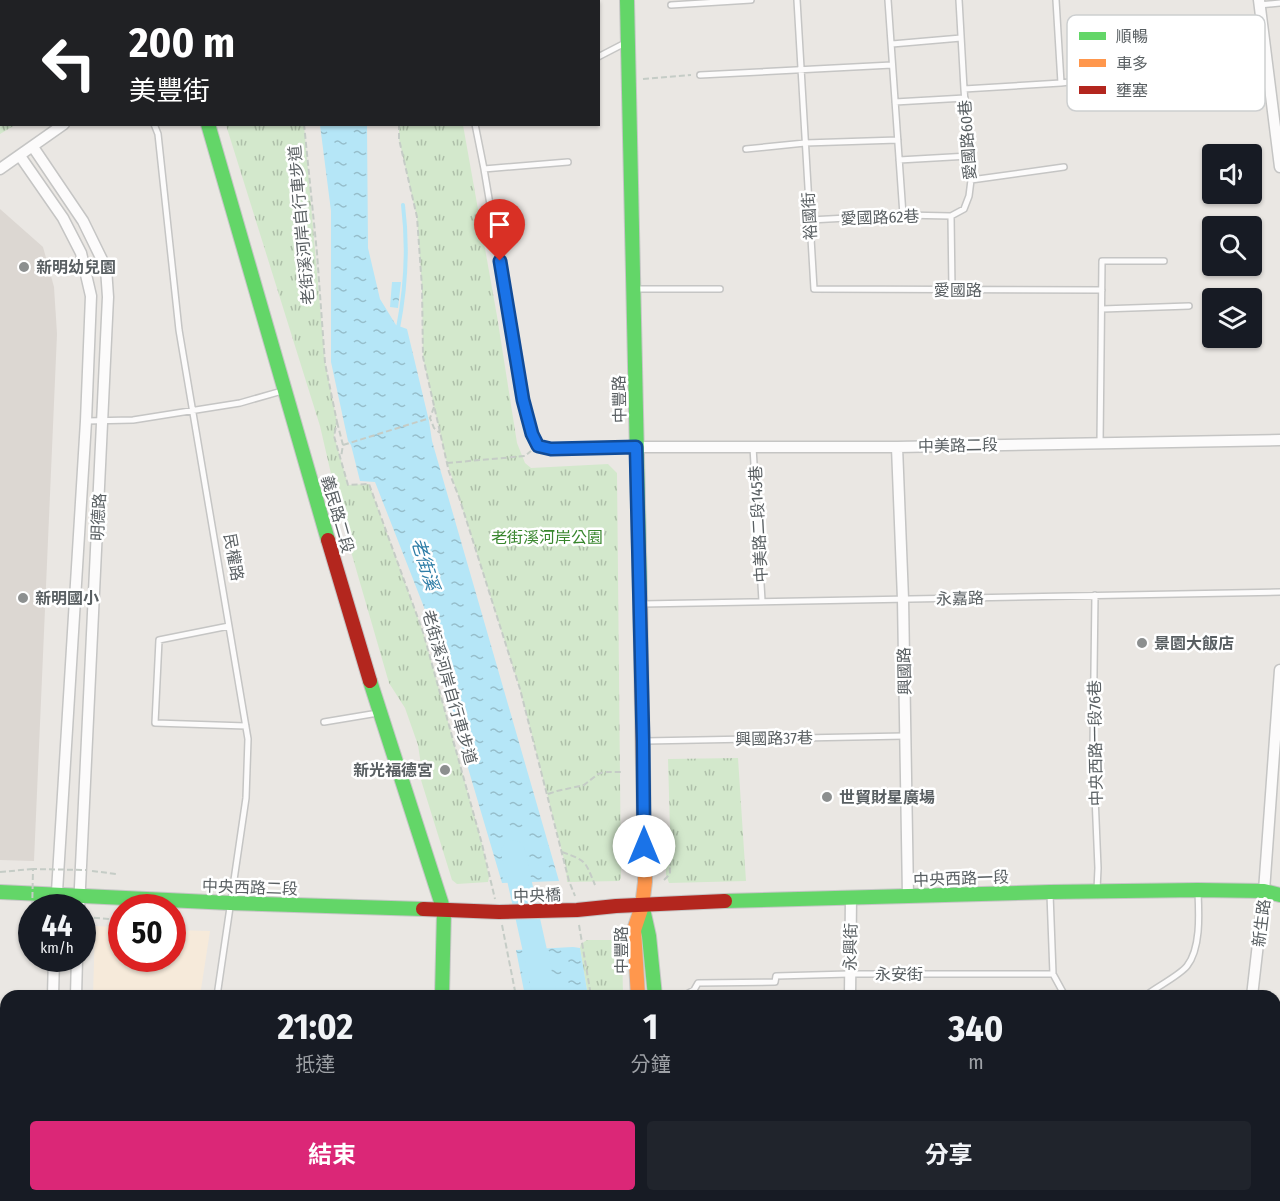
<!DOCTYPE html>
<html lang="zh-TW">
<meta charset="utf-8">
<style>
:root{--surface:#171b24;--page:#20242c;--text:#f1f3f6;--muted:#9ea1a6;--accent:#db2777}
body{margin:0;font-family:"Fira Sans Condensed","Noto Sans TC",sans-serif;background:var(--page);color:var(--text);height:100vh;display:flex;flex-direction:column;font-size:22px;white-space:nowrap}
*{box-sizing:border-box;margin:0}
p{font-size:20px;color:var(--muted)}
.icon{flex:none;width:33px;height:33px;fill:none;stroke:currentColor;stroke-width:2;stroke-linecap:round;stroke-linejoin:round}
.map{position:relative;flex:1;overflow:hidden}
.panel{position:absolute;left:0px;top:990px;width:1281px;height:212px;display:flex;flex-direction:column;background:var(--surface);border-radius:18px 18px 0 0;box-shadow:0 2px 4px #0004}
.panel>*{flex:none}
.guide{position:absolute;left:0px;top:0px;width:600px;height:126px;box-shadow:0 2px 4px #0004;background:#202124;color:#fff;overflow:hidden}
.tools{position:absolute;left:1202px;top:144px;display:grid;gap:12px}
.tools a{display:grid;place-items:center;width:60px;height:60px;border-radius:6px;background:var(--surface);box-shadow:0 2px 4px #0004;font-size:30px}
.speed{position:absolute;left:18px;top:894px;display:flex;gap:12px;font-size:30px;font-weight:700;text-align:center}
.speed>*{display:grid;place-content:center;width:78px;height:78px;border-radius:50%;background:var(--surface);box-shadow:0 2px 4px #0004;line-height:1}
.speed small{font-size:15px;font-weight:400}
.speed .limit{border:9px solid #d22;background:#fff;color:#111}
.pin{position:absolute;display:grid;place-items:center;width:51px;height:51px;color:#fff;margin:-62px -26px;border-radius:50% 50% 50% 0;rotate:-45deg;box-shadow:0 0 6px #0007}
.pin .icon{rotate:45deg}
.me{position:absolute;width:66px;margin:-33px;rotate:0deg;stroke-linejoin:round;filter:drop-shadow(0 0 4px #0008)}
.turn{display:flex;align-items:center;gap:21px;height:126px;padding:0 30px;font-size:27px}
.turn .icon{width:78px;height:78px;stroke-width:2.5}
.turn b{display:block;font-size:42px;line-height:51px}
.eta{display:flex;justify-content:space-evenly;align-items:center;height:102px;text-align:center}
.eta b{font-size:36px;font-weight:700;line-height:42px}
.action{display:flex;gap:12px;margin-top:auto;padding:12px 30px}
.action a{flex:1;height:69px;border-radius:6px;background:var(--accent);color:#fff;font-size:24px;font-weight:700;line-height:69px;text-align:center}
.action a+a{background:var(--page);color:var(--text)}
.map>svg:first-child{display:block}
</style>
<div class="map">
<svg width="1280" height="1201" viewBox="0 0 1280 1201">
<defs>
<pattern id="park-tufts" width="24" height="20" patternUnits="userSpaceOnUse" patternTransform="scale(1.5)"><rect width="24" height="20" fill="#d3e8cc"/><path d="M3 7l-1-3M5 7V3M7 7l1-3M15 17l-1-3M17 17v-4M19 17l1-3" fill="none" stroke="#aebfa9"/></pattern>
<pattern id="water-ripples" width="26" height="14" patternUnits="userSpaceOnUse" patternTransform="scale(1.5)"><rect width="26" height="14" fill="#b5e6f7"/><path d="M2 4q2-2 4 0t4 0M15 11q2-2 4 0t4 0" fill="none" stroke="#96becb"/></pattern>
</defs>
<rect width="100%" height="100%" fill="#eae7e3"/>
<path fill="#f6eada" d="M95,926L121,927L122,958H172L173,930L210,931L200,996H93Z"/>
<path fill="#dcd7d2" d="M0,209L43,247L54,287L57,334L34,861L0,860Z"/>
<path fill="url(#park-tufts)" d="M0,0H141L142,1L2,2V124L15,125L0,134Z
M226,125H304L325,363L337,422L334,436L348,485L369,484L423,632L482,844L489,877L488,882L457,884L452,880L421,780V765L418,745L405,708L389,683L341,517L320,426Z
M399,125H463L497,316L517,443L525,463L531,468L608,464L617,473L621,878L619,881L567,882L566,867L520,689L459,497L447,463L423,357L422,287L417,217L399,139Z
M738,758L746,881L669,883L666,875L665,839L670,829L668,759Z
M587,940H618L622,944L623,996H588L580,948L581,944Z"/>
<path fill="url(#water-ripples)" d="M320,125H367L368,248L380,299L396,325L407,329L429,421L432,441L559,881L502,883L450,707L429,620L375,482L360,481L351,445L348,441L331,362V211Z
M392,282H401L398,308L390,307Z
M573,947L580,948L588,996H525L516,950Z
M550,1196H601V1201H549Z"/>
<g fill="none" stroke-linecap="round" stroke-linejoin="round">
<path stroke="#b5e6f7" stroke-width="4" d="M398,328C406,287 408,245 403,205"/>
<path stroke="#b5e6f7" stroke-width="24" d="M513,852L545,996"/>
<defs>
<path id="lane" d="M451,0V2
M797,0L814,289L1102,290
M888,0L903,215
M1056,0L1061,83
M671,5L751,0
M1259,5L1280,3
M892,44L961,38
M598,57L627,42
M700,75L892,65
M964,89L1061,83L1265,58
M895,102L965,98
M154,124L158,134L179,330L248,739L246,798L217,996
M475,124L484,169L523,400L532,434L538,446L551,449L635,447
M746,149L805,143L898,140
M899,160L969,156
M484,169L568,162
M971,180L1064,167
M810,220L903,215L951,216
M635,289H720
M952,290L951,216L964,209L969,196L971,180L964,89L959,0
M1102,309L1189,306
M86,421L133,420L240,403L282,391
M1100,443L1102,261H1164
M753,447L762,601
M1095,595L1093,748L1098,868L1097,890
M642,604L1280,592
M229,626L159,640L155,723L246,726
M324,722L378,713
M645,741L905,736
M1050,894L1053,974L1065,996
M683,996L694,990L698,983L775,982L776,976L849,974H1053
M1145,996C1156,987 1179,976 1187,966C1201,948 1199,914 1198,892
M1275,1030L1280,1023
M0,1039H6
M0,1158H6
M290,1196V1201"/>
<path id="street" d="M1259,0L1280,167
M267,2L269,0
M33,147L83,221L106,268L108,297L79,908
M20,156L63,218L81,253L91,296L86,421L56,908
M0,169L64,124
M636,447H897L1280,440
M897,447L903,599L908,896
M53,996L54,958
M76,996L77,958
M850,996L851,897
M1252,996L1264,891L1280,670
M907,1196L909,1201
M42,1201L43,1196
M66,1201V1196
M1185,1201L1188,1196"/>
<path id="fast" d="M163,0V2
M627,0L640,595
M208,124L328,540
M370,681L444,911L442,996
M0,892L230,903L423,909
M725,901L1050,892L1198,890L1264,891L1280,895
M643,909L649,936L655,996
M1275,1108L1280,1110
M432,1196V1201
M640,1196V1201
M924,1201L934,1196"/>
<path id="slow" d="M638,996L634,930L642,906L645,882L640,595
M655,1196V1201"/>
<path id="jam" d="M328,540L370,681
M423,909L499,912L577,910L616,906L725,901"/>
</defs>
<use href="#lane" stroke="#c5c5c4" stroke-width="8"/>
<use href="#street" stroke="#c5c5c4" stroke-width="13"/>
<use href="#fast" stroke="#c6c6c6" stroke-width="16"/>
<use href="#slow" stroke="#c6c6c6" stroke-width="16"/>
<use href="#jam" stroke="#c6c6c6" stroke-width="16"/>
<path stroke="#c5ccc6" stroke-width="2" stroke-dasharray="6 3" stroke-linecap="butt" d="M287,0V2
M397,2V0
M643,79L691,75
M304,124L317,253L325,363L337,422L334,436L348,485L369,484L423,632L482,844L495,899
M399,124V139L417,217L422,287L423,357L449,472L459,497L520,689L569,881L575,896
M434,407L430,418L434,428L440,433
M337,422L343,445L341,457
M343,445L430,418
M447,463L525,456L531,451
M548,794L557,791L584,785L598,774L604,772H623
M562,852C587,861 585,861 595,885
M92,871L116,874
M0,872L33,869
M664,880L670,874L669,844
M85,917L122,920
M502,925L516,996
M579,925L591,996
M611,1196L612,1201
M538,1201V1196"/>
<use href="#lane" stroke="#fcfbfb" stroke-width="5"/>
<use href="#street" stroke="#fcfbfb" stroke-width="10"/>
<use href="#fast" stroke="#63d668" stroke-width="14"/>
<use href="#slow" stroke="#ff974d" stroke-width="14"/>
<use href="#jam" stroke="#b3261e" stroke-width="14"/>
<path stroke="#c5ccc6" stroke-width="2" stroke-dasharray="6 3" stroke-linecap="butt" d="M32,916L33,869L86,870"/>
</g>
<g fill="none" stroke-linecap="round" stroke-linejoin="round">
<defs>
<path id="route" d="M500,261L523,400L532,434L538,446L551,449L636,447L643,741L644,846"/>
</defs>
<use href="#route" stroke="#114b97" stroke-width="15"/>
<use href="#route" stroke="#1a73e8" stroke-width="10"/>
</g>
<g fill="#8c8f8f" stroke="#fff" stroke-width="2">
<circle cx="24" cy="267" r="6"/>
<circle cx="23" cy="598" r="6"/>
<circle cx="1142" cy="643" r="6"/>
<circle cx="445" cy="770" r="6"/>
<circle cx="827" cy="797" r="6"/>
</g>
<g text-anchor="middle" stroke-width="5" stroke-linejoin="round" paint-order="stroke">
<g font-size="16" fill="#595f62" stroke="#fff">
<text transform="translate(967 140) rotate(-94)" y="6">愛國路60巷</text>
<text transform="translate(809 216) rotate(-93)" y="6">裕國街</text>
<text transform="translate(880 217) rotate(-2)" y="6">愛國路62巷</text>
<text transform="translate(301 225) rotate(-95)" y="6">老街溪河岸自行車步道</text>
<text x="958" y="296">愛國路</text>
<text transform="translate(619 399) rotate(-91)" y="6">中豐路</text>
<text transform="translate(958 445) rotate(-1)" y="6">中美路二段</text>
<text transform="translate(338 514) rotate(74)" y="6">義民路二段</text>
<text transform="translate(98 517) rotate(-87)" y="6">明德路</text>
<text transform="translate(758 524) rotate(-93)" y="6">中美路二段145巷</text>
<text transform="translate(234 557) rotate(80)" y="6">民權路</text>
<text transform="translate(960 598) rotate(-1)" y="6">永嘉路</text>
<text transform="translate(904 671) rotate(-91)" y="6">興國路</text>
<text transform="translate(450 687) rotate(74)" y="6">老街溪河岸自行車步道</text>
<text transform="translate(774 738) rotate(-1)" y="6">興國路37巷</text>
<text transform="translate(1095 743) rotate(-91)" y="6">中央西路一段76巷</text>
<text transform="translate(961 878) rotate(-2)" y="6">中央西路一段</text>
<text transform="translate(250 887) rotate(2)" y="6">中央西路二段</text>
<text transform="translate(537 895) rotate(-2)" y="6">中央橋</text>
<text transform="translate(1261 923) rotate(-83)" y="6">新生路</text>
<text transform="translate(850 947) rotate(-89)" y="6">永興街</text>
<text transform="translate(621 950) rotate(-90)" y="6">中豐路</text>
<text x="899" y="980">永安街</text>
</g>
<g font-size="16" font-weight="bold" fill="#595f62" stroke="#fff" text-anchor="start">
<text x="36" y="273">新明幼兒園</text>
<text x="35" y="604">新明國小</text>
<text x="1154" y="649">景園大飯店</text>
<text x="433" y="776" text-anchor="end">新光福德宮</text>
<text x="839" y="803">世貿財星廣場</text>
</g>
<g font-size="16" fill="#38862d" stroke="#fff">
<text x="547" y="543">老街溪河岸公園</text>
</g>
<g font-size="18" font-style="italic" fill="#2f7ea7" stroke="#fff">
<text transform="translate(425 564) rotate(73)" y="6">老街溪</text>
</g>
</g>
<rect x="1067" y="15" width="198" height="96" rx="9" fill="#fff" stroke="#cdcfd0" stroke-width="1.5"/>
<rect x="1079" y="32" width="27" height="8" fill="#63d668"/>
<rect x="1079" y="59" width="27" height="8" fill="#ff974d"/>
<rect x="1079" y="86" width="27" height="8" fill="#b3261e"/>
<g font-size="16" fill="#595f62">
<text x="1116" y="42">順暢</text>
<text x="1116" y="69">車多</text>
<text x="1116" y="96">壅塞</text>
</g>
</svg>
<div class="tools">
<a><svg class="icon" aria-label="sound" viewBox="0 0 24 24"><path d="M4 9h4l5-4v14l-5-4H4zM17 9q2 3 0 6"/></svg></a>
<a><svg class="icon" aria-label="search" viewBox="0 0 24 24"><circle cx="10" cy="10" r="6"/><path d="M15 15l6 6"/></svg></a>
<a><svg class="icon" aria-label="layers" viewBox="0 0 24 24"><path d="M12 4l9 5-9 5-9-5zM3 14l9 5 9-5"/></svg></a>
</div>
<div class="speed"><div>44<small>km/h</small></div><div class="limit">50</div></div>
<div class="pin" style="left:500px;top:261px;background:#d93025"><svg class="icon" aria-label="arrive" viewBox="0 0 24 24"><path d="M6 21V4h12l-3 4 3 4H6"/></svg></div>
<svg class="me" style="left:644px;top:846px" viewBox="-20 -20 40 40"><circle r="19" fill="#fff"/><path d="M0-13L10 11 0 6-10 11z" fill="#1a73e8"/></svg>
<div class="guide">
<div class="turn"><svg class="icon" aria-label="left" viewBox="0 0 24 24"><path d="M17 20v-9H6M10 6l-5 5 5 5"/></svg><div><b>200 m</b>美豐街</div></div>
</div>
<section class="panel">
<div class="eta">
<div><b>21:02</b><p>抵達</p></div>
<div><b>1</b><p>分鐘</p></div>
<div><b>340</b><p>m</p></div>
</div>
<div class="action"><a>結束</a><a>分享</a></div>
</section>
</div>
